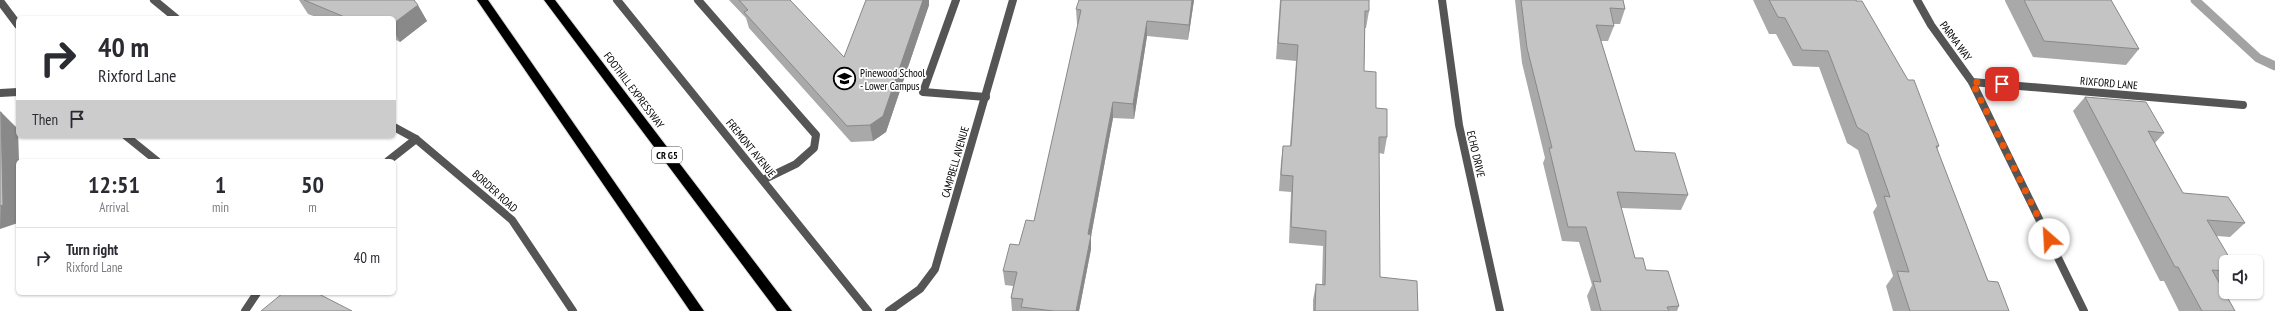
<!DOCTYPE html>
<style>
:root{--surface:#fff;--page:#f7f7f7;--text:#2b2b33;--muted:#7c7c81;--line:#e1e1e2}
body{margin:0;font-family:"PT Sans Narrow",sans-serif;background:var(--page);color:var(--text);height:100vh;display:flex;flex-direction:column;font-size:15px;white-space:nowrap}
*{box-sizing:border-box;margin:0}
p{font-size:13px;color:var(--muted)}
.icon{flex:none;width:22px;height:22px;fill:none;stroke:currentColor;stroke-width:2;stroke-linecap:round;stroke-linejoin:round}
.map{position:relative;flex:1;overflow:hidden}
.side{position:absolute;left:16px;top:159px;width:380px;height:136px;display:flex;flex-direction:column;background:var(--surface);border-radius:6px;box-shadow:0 1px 3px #0004}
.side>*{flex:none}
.hud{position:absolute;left:16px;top:16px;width:380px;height:122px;border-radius:6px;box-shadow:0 1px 3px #0004;background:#fff;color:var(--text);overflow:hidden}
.tools{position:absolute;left:2219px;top:255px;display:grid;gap:8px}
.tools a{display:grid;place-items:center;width:44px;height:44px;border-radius:6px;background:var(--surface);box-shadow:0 1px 3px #0004;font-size:20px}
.pin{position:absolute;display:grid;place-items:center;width:34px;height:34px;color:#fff;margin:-17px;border-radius:8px;box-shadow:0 2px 6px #0006}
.me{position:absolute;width:44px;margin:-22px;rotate:334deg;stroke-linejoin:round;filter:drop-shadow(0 0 3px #0008)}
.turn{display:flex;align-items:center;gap:14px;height:84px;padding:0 16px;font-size:18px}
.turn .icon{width:52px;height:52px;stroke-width:2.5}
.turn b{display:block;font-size:28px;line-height:34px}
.then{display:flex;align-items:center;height:38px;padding:0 16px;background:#0003;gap:8px;font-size:15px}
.eta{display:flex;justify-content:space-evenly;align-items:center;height:68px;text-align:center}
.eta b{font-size:24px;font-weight:700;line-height:28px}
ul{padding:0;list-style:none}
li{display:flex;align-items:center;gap:12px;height:60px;padding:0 16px;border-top:1px solid var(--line)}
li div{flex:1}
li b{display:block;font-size:15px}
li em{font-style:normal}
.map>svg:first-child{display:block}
</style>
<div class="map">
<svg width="2275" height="311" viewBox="0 0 2275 311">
<rect width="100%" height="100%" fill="#fff"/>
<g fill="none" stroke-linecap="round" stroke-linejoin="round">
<path stroke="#a3a3a3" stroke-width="9" d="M2195,0L2258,58L2275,66"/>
<defs>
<path id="highway" d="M477,0H488L704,311H690Z
M544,0H555L792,311H777Z"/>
</defs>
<use href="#highway" stroke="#dbdbdb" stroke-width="2"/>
<path stroke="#555" stroke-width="8" d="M698,0L816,135L814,148L796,164L763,180
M956,0L923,92L986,97
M0,1L18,25
M0,93L18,92
M126,136L157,161
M388,161L416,139
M245,311L257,293"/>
<path stroke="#555" stroke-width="8" d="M154,0L176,18
M617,0L868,311
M1442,0L1459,125L1500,311
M1917,0L1931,25L1972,82L2084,311
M1972,82L2243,105
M394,127L416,139L512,220L573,311
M889,311L920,289L935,269L1013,0"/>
<use href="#highway" fill="#000" fill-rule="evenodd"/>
</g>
<path fill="#a9a9a9" d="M299,0H414L427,21L400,42L394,39V18H319L308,14Z
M729,0H790L844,57L866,0H929V5L886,132L873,141L851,142L749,28L746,18Z
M1194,0L1188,40L1147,36L1134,119L1113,118L1091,236V249L1079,311H1012L1011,298L1013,286L1005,285L1003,271L1034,221L1078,25L1077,24L1076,9Z
M1280,0H1369V11L1366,28H1365L1364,71L1376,108L1387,137L1384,154L1379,153L1380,277L1418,311H1313V300L1316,284L1322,285L1323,246L1289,243L1291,192L1279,191L1281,162L1283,146H1290L1296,61L1276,59Z
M1515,0H1623L1625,9L1620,24H1613L1614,26L1608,41H1601L1635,151L1688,195L1681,210L1621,208L1635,258L1679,306L1677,311H1591L1587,296L1592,285L1579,242L1562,241L1543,163L1545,158L1522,63Z
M1753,0H1856L1939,146L1937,149L1988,281L2009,311H1893L1886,286L1893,276L1873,212L1877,206L1858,150L1847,143L1819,67L1793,66L1776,34H1769Z
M2005,0H2111L2139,49L2126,65L2033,57L2005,1Z
M2085,97L2164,133L2155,143L2183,193L2245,223L2230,237L2217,236L2226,262V282L2222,286H2221L2235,311H2179L2164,281H2160L2073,111Z"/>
<path fill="#898989" d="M923,0H929V5L886,132L873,141L870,125Z
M1192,0H1194L1188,40L1189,25Z
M418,5L427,21L400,42L394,31V23Z
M1147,21V36L1134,119L1133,104Z
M1113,102V118L1091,236V249L1079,311H1076L1088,234Z
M1,112L18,129L19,161H18V223L0,229Z"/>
<path fill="#c4c4c4" stroke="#898989" d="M304,0H414L418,5L394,23V18H347Z
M739,0H790L844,57L866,0H923L883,116L870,125L847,126L744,12L748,10Z
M1079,0H1192L1189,25L1147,21L1133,104L1113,102L1088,234L1091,235L1076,311H1054L1021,307L1023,299L1011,298L1017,272L1003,271L1010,244L1019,245L1026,220L1034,221L1081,10L1076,9Z
M1281,0H1369V11H1365L1364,71L1376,72V108L1387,109V137H1379L1380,277L1417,281L1418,311H1315L1316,284L1325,285L1326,231L1291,227L1293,176L1281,175L1283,146H1291L1298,45L1278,43Z
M1521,0H1623L1625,9L1610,8L1614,26L1596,25L1635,151L1675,153L1688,195L1617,192L1635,258H1643L1646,270L1668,271L1679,306L1667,307L1669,311H1601L1593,281L1601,282L1586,227H1568L1549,148H1552L1527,48Z
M1769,0H1856V1H1862L1908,80H1914L1939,146H1936L1988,281L1998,282L2009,311H1910L1897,271L1909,272L1884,196L1890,197L1868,134L1857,127L1828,51L1802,50L1785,18L1778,17Z
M2024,0H2111L2139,49L2044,41Z
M2085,97L2146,102L2164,133L2148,131L2183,193L2228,197L2245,223L2207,220L2232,262H2226V271L2212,270L2235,311H2202L2178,267H2175Z
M0,112H1L3,205L0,206Z
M283,293H317L352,311H261Z"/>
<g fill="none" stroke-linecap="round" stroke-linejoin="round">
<path stroke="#ea580c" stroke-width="7" stroke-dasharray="0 12.6" d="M2002,84L1972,82L2049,239"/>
</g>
<defs>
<symbol id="school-ring" viewBox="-11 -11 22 22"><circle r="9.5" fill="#fff" stroke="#000" stroke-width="1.5"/><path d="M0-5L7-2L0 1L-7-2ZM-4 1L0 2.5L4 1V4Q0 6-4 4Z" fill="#000"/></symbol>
</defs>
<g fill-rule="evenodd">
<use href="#school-ring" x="832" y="66" width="25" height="25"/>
</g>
<g text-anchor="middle" stroke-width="3.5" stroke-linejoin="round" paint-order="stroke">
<rect fill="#fff" stroke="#4c4c4c" stroke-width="1" x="652" y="147" width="30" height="16" rx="3"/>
<g font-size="10" font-weight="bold" fill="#000">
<text x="667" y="159">CR G5</text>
</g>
<g font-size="11" fill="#000" stroke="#fff">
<text transform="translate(1956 41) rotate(54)" y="4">PARMA WAY</text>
<text transform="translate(2109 83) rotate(5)" y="4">RIXFORD LANE</text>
<text transform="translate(634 90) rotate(53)" y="4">FOOTHILL EXPRESSWAY</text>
<text transform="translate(751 148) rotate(51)" y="4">FREMONT AVENUE</text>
<text transform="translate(1476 154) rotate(77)" y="4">ECHO DRIVE</text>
<text transform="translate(955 162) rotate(-74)" y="4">CAMPBELL AVENUE</text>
<text transform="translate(495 191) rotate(42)" y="4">BORDER ROAD</text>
</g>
<g font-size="11" fill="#000" stroke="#fff" text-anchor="start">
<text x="860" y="77">Pinewood School<tspan x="860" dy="13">- Lower Campus</tspan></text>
</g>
</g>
</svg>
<div class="tools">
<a><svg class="icon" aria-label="sound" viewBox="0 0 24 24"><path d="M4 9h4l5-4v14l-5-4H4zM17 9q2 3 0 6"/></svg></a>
</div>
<div class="pin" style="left:2002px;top:84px;background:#d93025"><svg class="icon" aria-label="arrive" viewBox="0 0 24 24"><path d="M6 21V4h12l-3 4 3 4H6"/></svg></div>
<svg class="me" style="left:2049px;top:239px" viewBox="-20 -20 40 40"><circle r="19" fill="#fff"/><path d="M0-13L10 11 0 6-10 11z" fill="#ea580c"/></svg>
<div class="hud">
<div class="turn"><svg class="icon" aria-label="right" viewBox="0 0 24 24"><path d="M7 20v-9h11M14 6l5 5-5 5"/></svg><div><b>40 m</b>Rixford Lane</div></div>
<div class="then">Then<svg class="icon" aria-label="arrive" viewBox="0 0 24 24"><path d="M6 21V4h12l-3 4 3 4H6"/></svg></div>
</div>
<section class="side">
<div class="eta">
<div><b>12:51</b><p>Arrival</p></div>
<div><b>1</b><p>min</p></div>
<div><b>50</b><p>m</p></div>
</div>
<ul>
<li><svg class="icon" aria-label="right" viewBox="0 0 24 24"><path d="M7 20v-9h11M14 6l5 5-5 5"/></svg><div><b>Turn right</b><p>Rixford Lane</p></div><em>40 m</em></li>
</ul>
</section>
</div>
